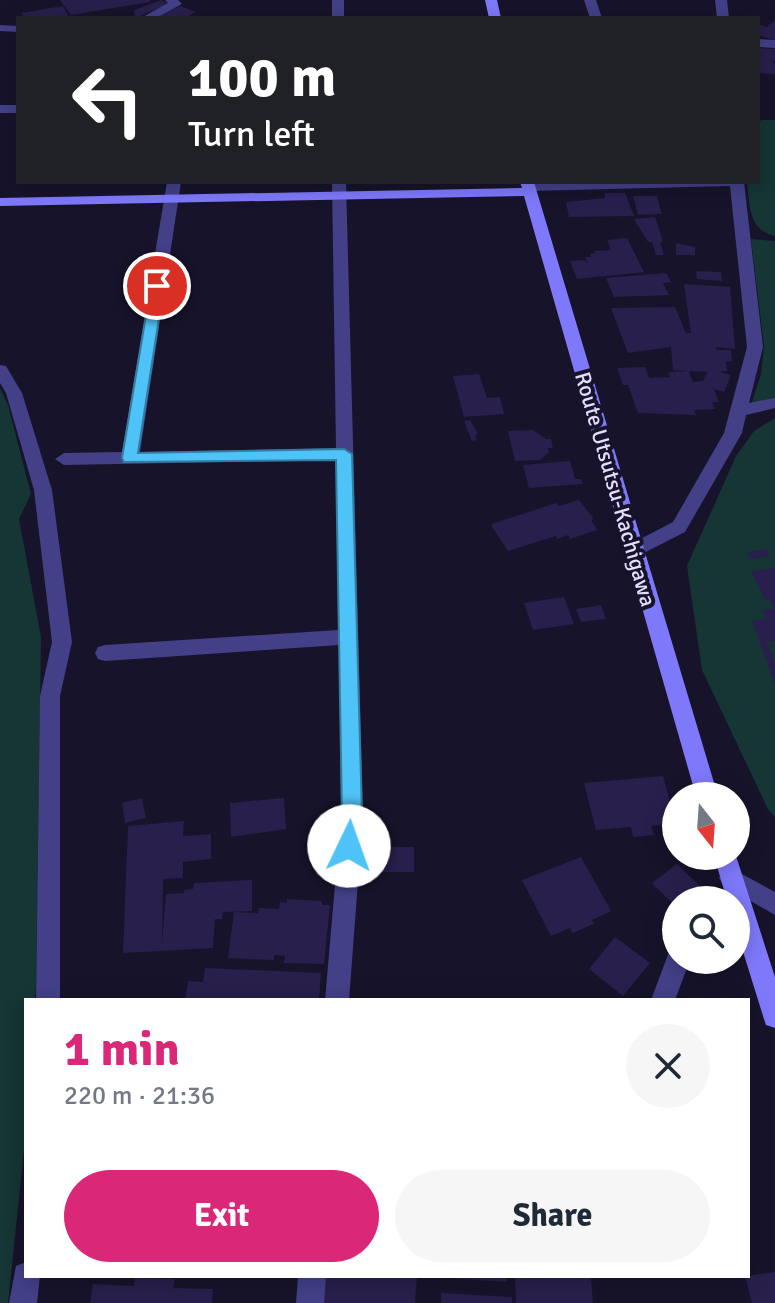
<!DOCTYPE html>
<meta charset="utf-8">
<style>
:root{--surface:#fff;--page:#f6f6f7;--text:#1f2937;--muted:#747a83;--accent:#db2777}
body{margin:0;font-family:Signika,sans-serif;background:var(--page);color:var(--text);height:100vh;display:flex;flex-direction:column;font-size:30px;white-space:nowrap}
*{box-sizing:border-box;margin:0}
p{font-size:26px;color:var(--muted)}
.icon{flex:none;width:44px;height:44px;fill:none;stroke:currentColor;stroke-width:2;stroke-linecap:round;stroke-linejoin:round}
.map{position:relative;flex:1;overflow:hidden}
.drawer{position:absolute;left:24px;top:998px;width:726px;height:280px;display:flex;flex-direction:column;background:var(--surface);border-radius:0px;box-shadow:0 4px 20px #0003}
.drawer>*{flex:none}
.top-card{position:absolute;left:16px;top:16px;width:744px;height:168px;border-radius:0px;box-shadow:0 4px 20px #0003;background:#202124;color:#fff;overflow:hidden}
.needle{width:52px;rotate:163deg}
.buttons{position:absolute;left:662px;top:782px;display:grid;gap:16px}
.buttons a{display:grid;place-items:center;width:88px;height:88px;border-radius:50%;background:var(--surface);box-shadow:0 4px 20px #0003;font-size:40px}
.pin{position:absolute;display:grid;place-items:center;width:68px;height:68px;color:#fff;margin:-34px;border:4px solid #fff;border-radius:50%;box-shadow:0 2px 8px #0007}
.me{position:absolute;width:88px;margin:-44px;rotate:3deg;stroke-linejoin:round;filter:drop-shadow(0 0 6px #0008)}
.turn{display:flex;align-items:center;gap:28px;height:168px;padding:0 40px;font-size:36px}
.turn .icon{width:104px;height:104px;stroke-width:2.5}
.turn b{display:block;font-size:56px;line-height:68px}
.round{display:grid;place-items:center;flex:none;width:84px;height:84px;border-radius:42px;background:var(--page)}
.overview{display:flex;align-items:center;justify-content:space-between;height:136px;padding:0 40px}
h1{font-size:48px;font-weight:700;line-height:60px;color:var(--accent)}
.cta{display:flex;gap:16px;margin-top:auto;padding:16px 40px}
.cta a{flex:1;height:92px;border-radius:48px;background:var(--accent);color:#fff;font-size:32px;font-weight:700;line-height:92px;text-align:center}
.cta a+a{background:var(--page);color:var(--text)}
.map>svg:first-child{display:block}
</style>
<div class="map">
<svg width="775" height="1303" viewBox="0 0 775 1303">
<rect width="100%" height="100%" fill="#17132b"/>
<path fill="#163535" d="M762,120H775V236C748,230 750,205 747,182H758V122Z
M751,239L775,241V400L751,405L761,374L764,346Z
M0,388L8,405L31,494L19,519L41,637L36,985L35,1000H26V1131L8,1303H0Z
M775,418V817L768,809L702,670L687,566L736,456L754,431Z"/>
<path fill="#291f4c" d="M60,0H150V2L71,15Z
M161,0L169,4L135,18L134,10Z
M63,6L69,17L24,18L21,13Z
M180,6L196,12L184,18H154Z
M775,20V40L758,35V24L767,27Z
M758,48L775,49V61H771L775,64V74L758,73Z
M605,193H625L634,216L569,217L566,202L605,198Z
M633,196H657L662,214L638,215Z
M655,217L663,242H660L664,255H656L652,242H648L634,219Z
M627,238L644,272L577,279L570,261L584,260L588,264L585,257H591L590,254L595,253L594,251L611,250L607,240Z
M676,243L695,247V255H676Z
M696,271L721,272L722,281L697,279Z
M666,273L671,282L663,283L669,295L614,297L606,278Z
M684,284L730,287L735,349L716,347L717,350H731L732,361L726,362L727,371L719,372L731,375L724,392L714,389L719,402H712L715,409L694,410L696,415L638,413L628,385H623L617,368L645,367L649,378L670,377L668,372L689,371L693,382L703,381L707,372L673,370L671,347L628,353L611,308L675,307L686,333H691Z
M479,374L487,398L500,397L504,414L464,417L453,376Z
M470,420L478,434L475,435L477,440L472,441L464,421Z
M533,430L546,439H551L553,448H548L549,452L540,460L515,461L508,431Z
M570,461L575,479H581L583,484L529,488L523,465Z
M579,500L594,519L591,520L597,530L570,539L568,535L557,539L556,536L508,551L492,527V524L556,503L559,506Z
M766,549L770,556L751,559L747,552Z
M775,568V641L767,642L775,662V684L752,621L767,619L762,610L774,609L770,600H765L751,571Z
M564,597L574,624L533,630L524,603Z
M601,605L606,619L581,622L576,609Z
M663,776L676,824L651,826L654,835L633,837L631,827L596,830L584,783Z
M142,798L146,818L125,823L122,803Z
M284,798L286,829L231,837L230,803Z
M184,821L183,836L211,834V859L183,862V878L163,879L162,943L166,894L184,893V890L193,889L194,883L252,880V911L223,912L222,919H215L213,948L123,953L128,826Z
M383,847H414V872H383Z
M581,857L611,911L592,920L594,924L572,933L570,928L551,936L522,880Z
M677,864L702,888L686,900H676V907L652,883Z
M287,899L322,901V905H330L324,964L284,963L285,956L274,955V960L228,958L234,912L258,913L259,908L279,909L280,902L287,903Z
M615,937L650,963L623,996L589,969Z
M205,968L321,973L319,1000H185L188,981L203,982Z
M775,1272V1303H752L745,1276Z
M324,1276H417L415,1303H322Z
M449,1276H506L507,1282L449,1278Z
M515,1276H591L593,1303H516Z
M135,1278L175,1279L173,1288L213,1289L212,1303H90L93,1284L134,1286Z
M441,1293L512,1297V1303H441Z"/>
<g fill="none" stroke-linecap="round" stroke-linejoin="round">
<path fill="#434088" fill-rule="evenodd" d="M165,0H178L182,4L156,18H141L168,3Z
M332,0H344V18H332Z
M584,0H596L602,18H590Z
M715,0H727L729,18H717Z
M0,25L18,26V32L0,31Z
M758,39L775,40V48L758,47Z
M0,105H18V113H0Z
M167,182H181L140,452L336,448L332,182H346L363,816L349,1000H325L341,816L339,645L105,661L98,659L95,653L98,647L105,645L338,630L336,460L64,465L55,459L64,453L122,452Z
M565,182H744L763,347L749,403L775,398V408L746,415L742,433L685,532L634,558L627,556L625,551L627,546L673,522L724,433L747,347L730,186L528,191L521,187L528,183Z
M0,365L6,366L22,393L52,490L72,642L60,696V1000H36L40,696L52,642L34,490L6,393L0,383Z
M731,868L775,892V915L723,885L719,878L723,871Z
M676,949V960H690L675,1000H651L669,952Z
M26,1262V1276H40L37,1303H9L16,1266Z
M298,1276H326L324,1303H296Z"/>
<path fill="#7e79fa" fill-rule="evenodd" d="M485,0H497L501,18H489Z
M520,182H534L718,796H696L524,196L0,206V198L522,188Z
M714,856H736L775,977V1028L766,1025L763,1016L736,929V900H727Z"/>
</g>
<path fill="#4fc3f7" stroke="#337fa1" stroke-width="2" d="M157,281L164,286L138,453L344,449L352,454L362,816L357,853L349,855L342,853L339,846L342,816L336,460L124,462L122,458L151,286Z"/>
<g text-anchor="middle" stroke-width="8" stroke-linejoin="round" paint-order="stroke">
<g font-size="22" fill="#e2defe" stroke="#17132b">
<text transform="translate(616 489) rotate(74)" y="8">Route Utsutsu-Kachigawa</text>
</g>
</g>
</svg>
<div class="buttons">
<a><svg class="needle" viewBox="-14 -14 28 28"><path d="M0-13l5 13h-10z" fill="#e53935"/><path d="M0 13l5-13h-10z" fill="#747a83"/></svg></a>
<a><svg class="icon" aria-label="search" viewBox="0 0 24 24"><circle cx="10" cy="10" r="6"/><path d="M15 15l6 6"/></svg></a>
</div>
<div class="pin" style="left:157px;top:286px;background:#d93025"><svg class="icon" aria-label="arrive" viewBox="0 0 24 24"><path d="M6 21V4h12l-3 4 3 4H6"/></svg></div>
<svg class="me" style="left:349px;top:846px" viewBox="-20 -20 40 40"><circle r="19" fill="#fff"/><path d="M0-13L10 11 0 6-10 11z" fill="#4fc3f7"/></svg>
<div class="top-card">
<div class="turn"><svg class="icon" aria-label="left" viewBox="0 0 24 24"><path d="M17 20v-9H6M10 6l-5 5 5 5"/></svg><div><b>100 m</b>Turn left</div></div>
</div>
<section class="drawer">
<div class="overview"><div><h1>1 min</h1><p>220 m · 21:36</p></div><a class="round"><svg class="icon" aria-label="close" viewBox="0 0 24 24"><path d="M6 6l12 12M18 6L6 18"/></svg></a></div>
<div class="cta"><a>Exit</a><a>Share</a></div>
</section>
</div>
